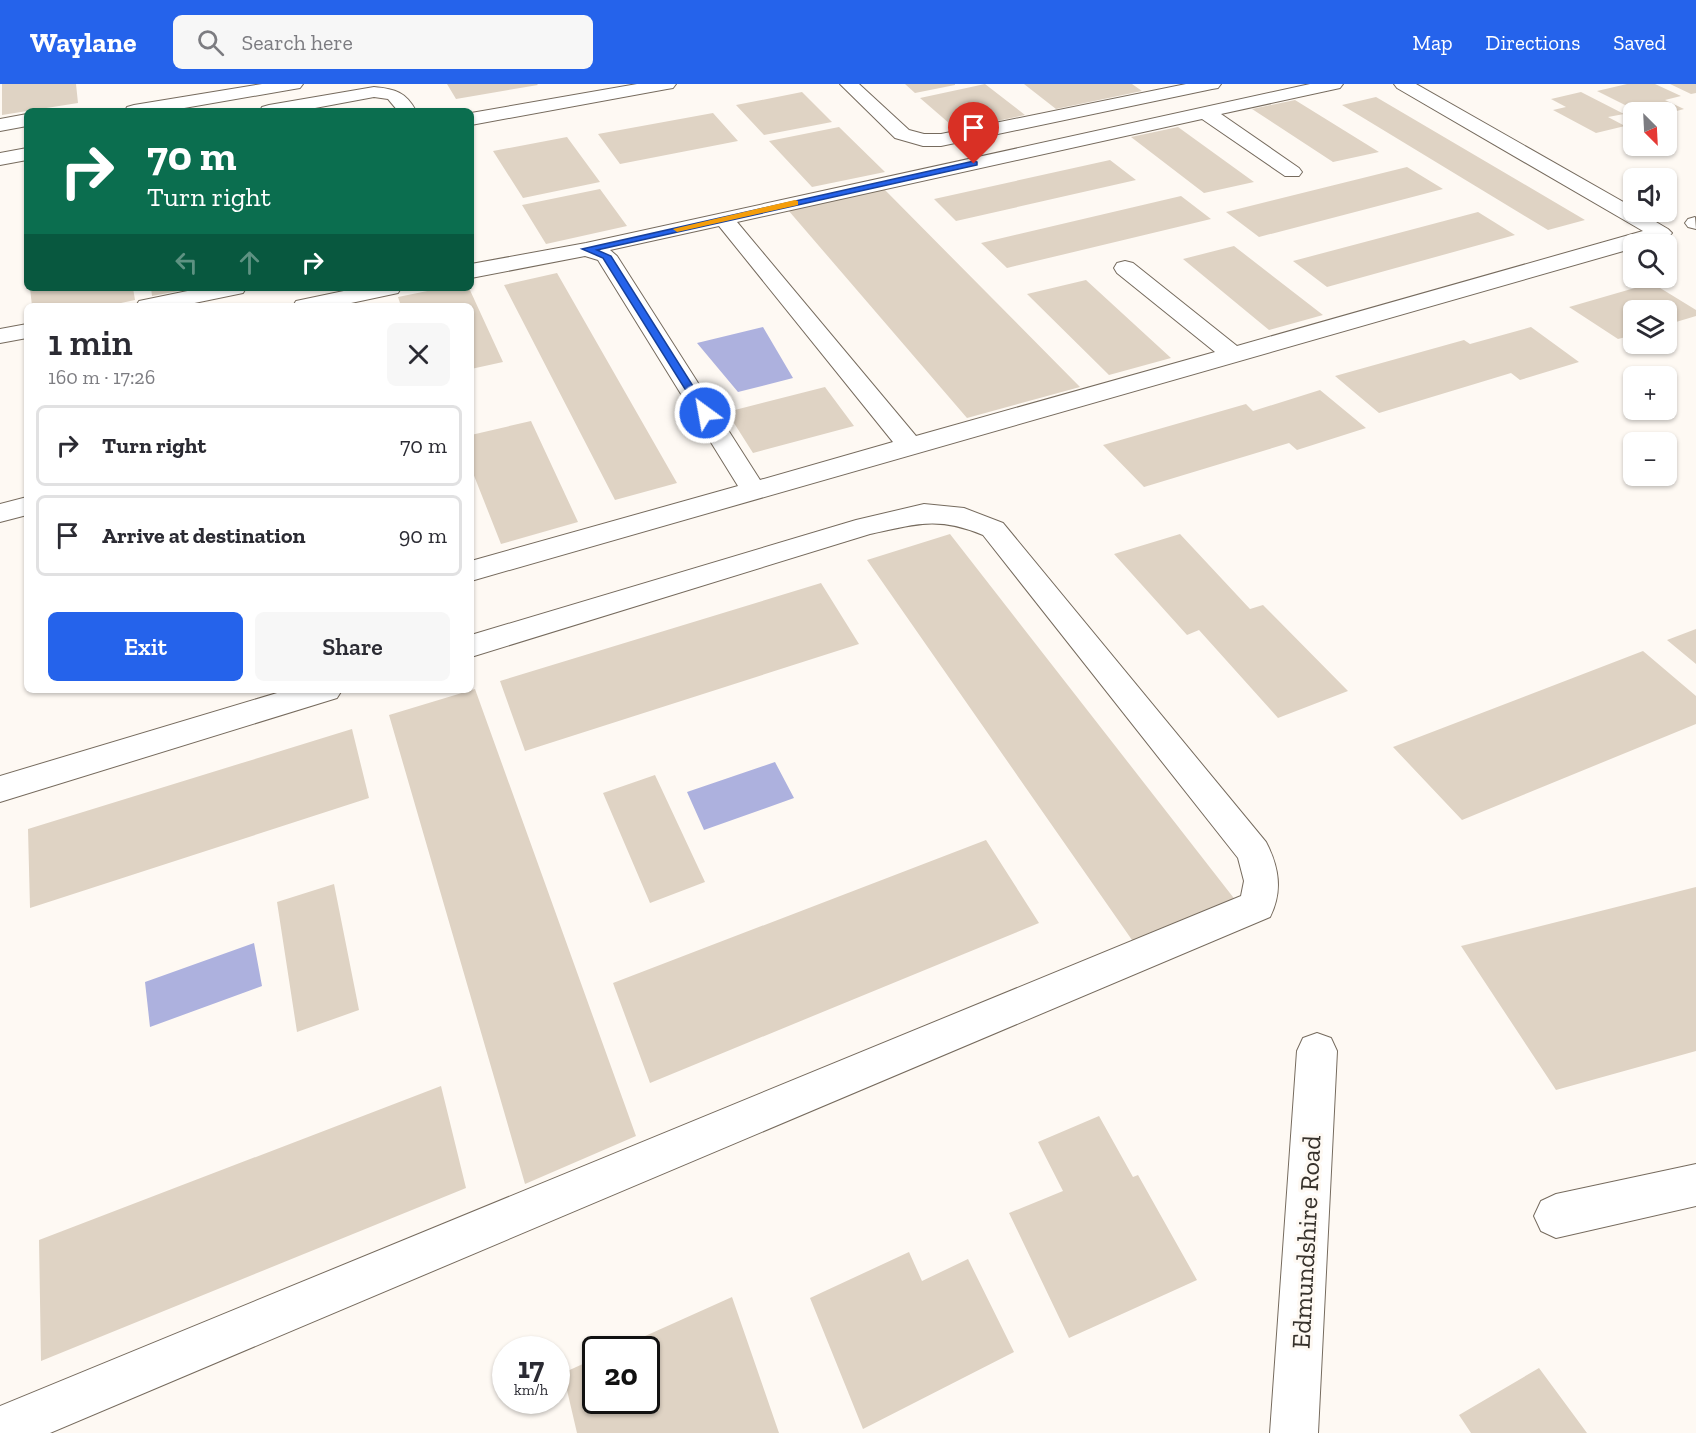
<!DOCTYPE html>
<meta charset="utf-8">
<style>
:root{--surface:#fff;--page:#f7f7f7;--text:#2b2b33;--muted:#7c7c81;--line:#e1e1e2;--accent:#2563eb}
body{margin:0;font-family:"Zilla Slab",serif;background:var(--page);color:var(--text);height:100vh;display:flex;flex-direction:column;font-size:22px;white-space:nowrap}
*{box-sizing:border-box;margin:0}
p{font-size:20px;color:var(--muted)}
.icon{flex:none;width:33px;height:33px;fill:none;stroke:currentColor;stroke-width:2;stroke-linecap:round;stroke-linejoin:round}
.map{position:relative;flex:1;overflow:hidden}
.details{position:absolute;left:24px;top:219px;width:450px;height:390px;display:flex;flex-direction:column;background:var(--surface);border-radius:9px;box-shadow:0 2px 4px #0004}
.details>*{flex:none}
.hud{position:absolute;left:24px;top:24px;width:450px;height:183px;border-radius:9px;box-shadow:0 2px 4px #0004;background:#0b6e4f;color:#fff;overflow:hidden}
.needle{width:39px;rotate:156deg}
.tools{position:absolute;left:1623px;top:18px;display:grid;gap:12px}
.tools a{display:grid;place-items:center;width:54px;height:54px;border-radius:9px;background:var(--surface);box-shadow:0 2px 4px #0004;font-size:30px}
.speed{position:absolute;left:492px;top:1252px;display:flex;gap:12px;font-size:30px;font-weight:700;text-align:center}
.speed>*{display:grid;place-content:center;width:78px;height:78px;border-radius:50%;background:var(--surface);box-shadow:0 2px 4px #0004;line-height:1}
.speed small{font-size:15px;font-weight:400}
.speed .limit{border:3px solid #111;border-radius:9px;background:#fff;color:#111}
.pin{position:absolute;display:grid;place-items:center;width:51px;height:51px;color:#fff;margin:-62px -26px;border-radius:50% 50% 50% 0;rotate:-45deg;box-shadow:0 0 6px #0007}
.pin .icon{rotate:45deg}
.me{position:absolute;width:66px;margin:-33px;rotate:328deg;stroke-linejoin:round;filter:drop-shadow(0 0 4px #0008)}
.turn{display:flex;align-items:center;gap:21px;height:126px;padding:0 24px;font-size:27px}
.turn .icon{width:78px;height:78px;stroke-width:2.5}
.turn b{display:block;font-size:42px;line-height:51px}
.lanes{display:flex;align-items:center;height:57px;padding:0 24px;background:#0003;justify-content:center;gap:30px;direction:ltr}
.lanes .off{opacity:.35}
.round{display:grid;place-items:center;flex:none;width:63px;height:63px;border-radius:9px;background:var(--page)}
.headline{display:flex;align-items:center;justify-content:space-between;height:102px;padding:0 24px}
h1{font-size:36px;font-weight:600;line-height:45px}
.button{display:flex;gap:12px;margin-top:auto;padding:12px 24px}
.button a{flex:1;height:69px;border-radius:9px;background:var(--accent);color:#fff;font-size:24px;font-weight:600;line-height:69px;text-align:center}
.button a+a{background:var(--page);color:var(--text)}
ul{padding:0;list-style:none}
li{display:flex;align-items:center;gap:18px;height:81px;margin:0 12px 9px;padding:0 12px;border:3px solid var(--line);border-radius:9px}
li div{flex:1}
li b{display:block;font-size:22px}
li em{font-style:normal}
header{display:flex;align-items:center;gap:36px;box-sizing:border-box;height:84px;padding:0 30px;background:var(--accent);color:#fff}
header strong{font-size:28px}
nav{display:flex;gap:33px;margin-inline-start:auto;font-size:21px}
.search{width:420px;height:54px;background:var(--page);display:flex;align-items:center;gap:15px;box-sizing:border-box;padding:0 21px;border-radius:9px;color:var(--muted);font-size:22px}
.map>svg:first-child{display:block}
</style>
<header>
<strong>Waylane</strong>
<div class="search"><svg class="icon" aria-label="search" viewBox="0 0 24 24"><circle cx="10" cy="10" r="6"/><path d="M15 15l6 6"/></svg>Search here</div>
<nav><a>Map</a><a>Directions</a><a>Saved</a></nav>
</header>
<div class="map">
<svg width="1696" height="1349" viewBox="0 0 1696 1349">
<rect width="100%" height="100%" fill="#fef9f3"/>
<path fill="#adb1de" d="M763,243L793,294L738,308L697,259Z
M775,678L794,714L704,746L687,708Z
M254,859L262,902L150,943L145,898Z"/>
<path fill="#dfd3c4" d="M2,0H76L78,19L2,31Z
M447,0H537L538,1L456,15Z
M905,0H955V1L915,9Z
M985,0L1025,31L957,46L920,14Z
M1024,0H1132L1142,7L1056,25Z
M1627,0H1655L1681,12L1665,16L1684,25L1666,30L1639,28L1597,7Z
M1670,0H1696V9L1691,10Z
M802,8L832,38L764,51L736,21Z
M1581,8L1624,30L1608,33L1625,42L1596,49L1553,26L1566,23L1551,15Z
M1376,13L1585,136L1548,146L1342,21Z
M1295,16L1379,68L1333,78L1252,25Z
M713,29L738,57L620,80L598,50Z
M839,43L885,88L812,103L769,57Z
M1178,43L1254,98L1204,109L1131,53Z
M567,53L600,98L523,114L493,67Z
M1110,76L1136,96L956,137L934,115Z
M1407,83L1443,105L1259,153L1226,128Z
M600,105L627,142L546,160L522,121Z
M884,105L1080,303L967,334L788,126Z
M1181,112L1211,135L1007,184L981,159Z
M1478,128L1515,151L1327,203L1293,177Z
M1234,162L1323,231L1269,246L1183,175Z
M557,189L677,399L615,416L504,201Z
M1086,196L1171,274L1109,291L1027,210Z
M1652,199L1696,226V232L1666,241V226H1634V251L1618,255L1569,223Z
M30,204H133L135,216L107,222H32Z
M151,204H189V205L152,212Z
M442,204H469L503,278L471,285V222H401L398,213Z
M1531,243L1579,278L1520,296L1511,289L1379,329L1335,292L1464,256L1470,260Z
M825,303L854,342L753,369L727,328Z
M1320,306L1366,344L1297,366L1289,359L1144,403L1103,361L1246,320L1253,327Z
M531,337L578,438L501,460L471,384V351Z
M950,450L1240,822L1139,866L867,476Z
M1180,450L1250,525L1263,521L1348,607L1278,634L1199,546L1187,551L1114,470Z
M821,499L859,560L525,667L500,597Z
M1696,545V580L1667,556Z
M1643,567L1696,612V640L1462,736L1393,663Z
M475,605L636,1052L525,1100L389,631Z
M352,645L369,714L30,824L28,745Z
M655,691L705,798L650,819L603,709Z
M986,756L1039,839L650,999L613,899Z
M334,800L359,926L297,948L277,818Z
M1696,803V967L1556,1006L1461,862Z
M441,1002L466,1104L41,1277L39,1156Z
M1099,1032L1133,1093L1138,1091L1197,1196L1069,1254L1009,1129L1063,1107L1038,1058Z
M909,1168L922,1197L968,1175L1014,1268L863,1345L810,1214Z
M732,1213L779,1349H577L563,1289L596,1274V1317H646V1266H614Z
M1539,1284L1587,1349H1471L1459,1331Z"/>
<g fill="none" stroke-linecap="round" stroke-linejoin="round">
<defs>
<path id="minor" d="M262,0H303L300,4L294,5L167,27H125L127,23L134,21Z
M637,0H676L673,4L667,5L471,41V29Z
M840,0H859L909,46L924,50H941L1186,0H1221L1218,4L1212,5L941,62H923L895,54Z
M1310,0H1343L1340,4L1221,30L1299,84L1302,88L1299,92H1285L1202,35L737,138L916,352L1215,268L1117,189L1114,184L1117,179L1125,177L1133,179L1237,262L1643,147L1397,4L1394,0H1416L1634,124V128H1639L1668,145L1672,149C1665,159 1645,160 1634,160V164L471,497V477L738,402L598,176L585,172L471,194V180L586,159ZM719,142L893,358L760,396L617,172L610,166Z
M374,3C395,5 406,8 416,27H398L388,15L374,13L299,27H260L262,23L269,21Z
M27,30V42L0,47V35Z
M27,64V76L0,81V69Z
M1695,133L1696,145L1688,143L1685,139L1688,135Z
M202,204H246L243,209L180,222H136L139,217Z
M358,204H401L398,209L337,222H293L296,217Z
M27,240V254L0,259V245Z
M27,413V431L0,438V420Z
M924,420L964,424L1003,439L1266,758C1279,783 1283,807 1270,833L50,1349H0V1322L1241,812L1244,797L1238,774L983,451C938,432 916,440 870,450L471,573V551L856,436Z
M287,606H342L337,614L0,718V692Z
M1317,949L1331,954L1337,967L1318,1349H1270L1297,967L1303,954Z
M1696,1080V1122L1556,1154L1541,1147L1534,1132L1541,1117L1556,1110Z"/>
</defs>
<use href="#minor" stroke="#766b5e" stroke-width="2"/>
<use href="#minor" fill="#fff" fill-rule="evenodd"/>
</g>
<path fill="#2563eb" stroke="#184099" stroke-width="1.5" d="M974,77L977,78V81L597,166L611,172L710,329L705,332L700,329L603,174L582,165Z"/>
<path fill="#f59e0b" d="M795,116L798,117V121L677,148L673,145Z"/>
<g text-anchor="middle" stroke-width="6" stroke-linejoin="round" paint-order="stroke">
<g font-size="26" fill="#36312b" stroke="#fef9f3">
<text transform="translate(1306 1158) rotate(-87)" y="9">Edmundshire Road</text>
</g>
</g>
</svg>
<div class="tools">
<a><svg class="needle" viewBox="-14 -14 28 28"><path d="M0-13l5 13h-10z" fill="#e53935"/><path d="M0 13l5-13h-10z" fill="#7c7c81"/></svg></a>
<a><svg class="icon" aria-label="sound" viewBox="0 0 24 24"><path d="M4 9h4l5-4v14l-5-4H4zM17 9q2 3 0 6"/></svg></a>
<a><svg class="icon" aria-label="search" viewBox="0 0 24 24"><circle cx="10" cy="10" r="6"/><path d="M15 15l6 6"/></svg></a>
<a><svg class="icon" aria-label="layers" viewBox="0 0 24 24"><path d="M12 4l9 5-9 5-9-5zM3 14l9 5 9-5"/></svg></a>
<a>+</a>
<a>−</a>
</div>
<div class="speed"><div>17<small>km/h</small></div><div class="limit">20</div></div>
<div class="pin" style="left:974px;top:80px;background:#d93025"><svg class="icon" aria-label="arrive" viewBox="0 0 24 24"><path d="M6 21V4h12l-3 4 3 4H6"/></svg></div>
<svg class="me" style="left:705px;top:329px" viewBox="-20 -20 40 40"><circle r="17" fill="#2563eb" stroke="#fff" stroke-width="3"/><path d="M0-11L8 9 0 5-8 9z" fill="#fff"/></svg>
<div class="hud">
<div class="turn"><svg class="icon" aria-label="right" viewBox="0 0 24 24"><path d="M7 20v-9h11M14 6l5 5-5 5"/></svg><div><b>70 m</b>Turn right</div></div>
<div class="lanes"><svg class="icon off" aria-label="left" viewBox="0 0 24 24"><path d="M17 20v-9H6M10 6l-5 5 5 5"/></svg><svg class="icon off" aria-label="ahead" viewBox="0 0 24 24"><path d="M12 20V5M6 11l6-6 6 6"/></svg><svg class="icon" aria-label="right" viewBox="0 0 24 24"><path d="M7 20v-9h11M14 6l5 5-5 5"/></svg></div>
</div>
<section class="details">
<div class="headline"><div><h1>1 min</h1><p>160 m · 17:26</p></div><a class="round"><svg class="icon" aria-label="close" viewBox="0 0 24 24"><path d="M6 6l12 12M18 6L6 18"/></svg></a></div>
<ul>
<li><svg class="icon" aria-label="right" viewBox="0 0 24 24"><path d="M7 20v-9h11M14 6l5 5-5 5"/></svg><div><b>Turn right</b></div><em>70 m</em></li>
<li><svg class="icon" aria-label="arrive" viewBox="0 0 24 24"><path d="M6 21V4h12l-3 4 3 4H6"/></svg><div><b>Arrive at destination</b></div><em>90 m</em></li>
</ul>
<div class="button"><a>Exit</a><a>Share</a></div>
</section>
</div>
